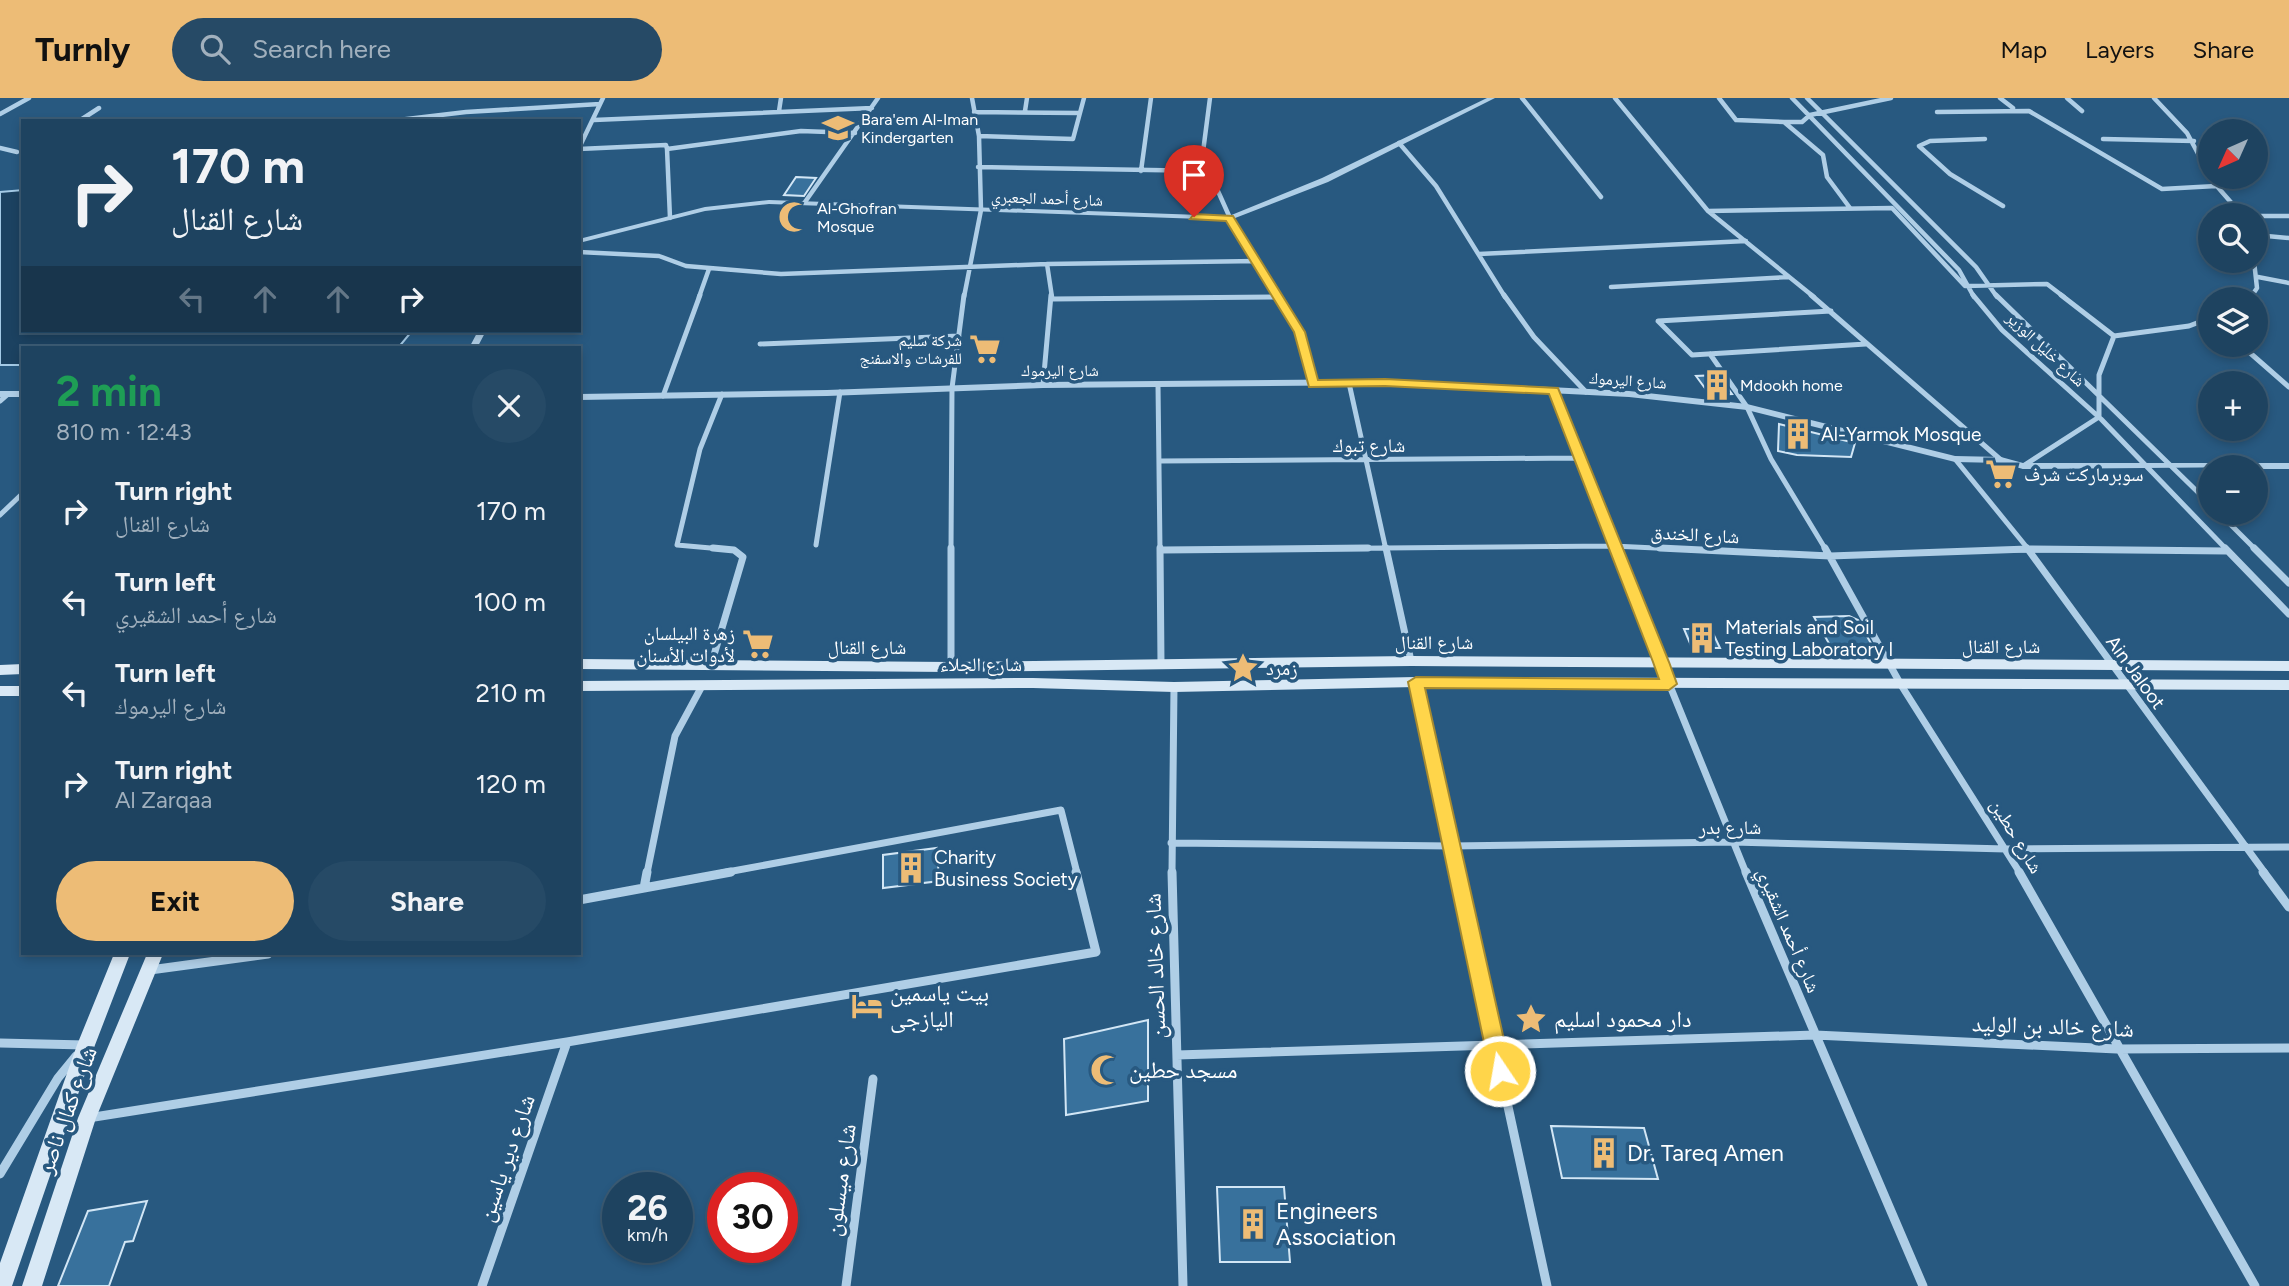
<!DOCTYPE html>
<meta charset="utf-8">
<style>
:root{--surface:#1e4360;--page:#264a66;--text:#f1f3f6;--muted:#a1b0bd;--line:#3c5c75;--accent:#edbc76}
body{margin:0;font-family:Figtree,"Noto Naskh Arabic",sans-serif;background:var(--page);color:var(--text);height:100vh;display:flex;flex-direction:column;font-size:26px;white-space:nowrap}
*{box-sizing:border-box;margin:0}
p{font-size:23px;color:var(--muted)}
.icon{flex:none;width:38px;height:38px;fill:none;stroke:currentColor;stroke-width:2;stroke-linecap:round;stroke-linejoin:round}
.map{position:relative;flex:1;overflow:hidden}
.side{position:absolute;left:21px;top:248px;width:560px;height:609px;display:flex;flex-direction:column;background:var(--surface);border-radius:0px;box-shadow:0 4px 10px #0003,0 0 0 2px var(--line)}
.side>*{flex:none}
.guide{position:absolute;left:21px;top:21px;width:560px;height:214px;border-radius:0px;box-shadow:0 4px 10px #0003,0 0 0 2px var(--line);background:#1e4360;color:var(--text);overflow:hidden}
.needle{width:46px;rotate:225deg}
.tools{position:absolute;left:2198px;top:21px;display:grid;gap:14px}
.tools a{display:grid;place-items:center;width:70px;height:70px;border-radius:50%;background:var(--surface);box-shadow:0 4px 10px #0003,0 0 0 2px var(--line);font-size:35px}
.speed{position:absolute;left:602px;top:1074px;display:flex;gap:14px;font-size:35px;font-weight:700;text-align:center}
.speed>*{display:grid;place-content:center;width:91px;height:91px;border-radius:50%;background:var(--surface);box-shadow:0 4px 10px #0003,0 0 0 2px var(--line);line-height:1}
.speed small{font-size:18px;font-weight:400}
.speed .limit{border:10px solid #d22;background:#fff;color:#111}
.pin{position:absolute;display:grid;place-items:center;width:60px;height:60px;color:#fff;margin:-72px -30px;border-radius:50% 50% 50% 0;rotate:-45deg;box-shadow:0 0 7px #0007}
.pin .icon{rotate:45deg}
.me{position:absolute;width:77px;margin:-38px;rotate:348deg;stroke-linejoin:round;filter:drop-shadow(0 0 5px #0008)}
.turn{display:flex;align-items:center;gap:24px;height:147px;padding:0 35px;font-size:32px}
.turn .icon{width:91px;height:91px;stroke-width:2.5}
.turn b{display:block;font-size:49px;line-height:60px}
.lanes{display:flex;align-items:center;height:66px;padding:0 35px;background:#0003;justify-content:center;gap:35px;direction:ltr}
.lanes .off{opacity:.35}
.round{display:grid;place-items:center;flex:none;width:74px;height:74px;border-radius:37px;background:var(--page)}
.summary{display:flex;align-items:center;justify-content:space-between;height:119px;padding:0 35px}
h1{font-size:42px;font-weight:700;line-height:52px;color:#1e9e55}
.button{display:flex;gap:14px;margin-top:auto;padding:14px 35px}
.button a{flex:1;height:80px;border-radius:42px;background:var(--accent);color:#111;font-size:28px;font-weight:700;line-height:80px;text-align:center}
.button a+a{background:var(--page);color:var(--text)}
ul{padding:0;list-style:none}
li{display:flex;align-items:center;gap:21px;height:91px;padding:0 35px}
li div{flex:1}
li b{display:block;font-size:26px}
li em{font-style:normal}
header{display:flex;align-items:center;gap:42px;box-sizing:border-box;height:98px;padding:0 35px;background:var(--accent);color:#111}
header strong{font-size:33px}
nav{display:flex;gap:38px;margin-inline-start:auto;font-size:24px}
.search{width:490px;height:63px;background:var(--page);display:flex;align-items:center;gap:18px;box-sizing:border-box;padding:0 24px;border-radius:38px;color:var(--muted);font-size:26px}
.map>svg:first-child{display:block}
</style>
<header>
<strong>Turnly</strong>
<div class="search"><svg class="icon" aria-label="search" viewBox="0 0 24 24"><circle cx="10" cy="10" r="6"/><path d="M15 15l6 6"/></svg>Search here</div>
<nav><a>Map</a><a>Layers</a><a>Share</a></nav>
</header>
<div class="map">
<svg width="2289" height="1188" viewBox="0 0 2289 1188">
<rect width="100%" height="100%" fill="#285980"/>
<path fill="#1c4261" stroke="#a4cae6" stroke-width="2" d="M23,92V233H412L398,250H23V267H0V94Z"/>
<path fill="#38719c" stroke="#d2e6f5" stroke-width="2" d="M796,79L816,80L804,98L784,97Z
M1718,277L1732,296L1710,297L1696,278Z
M1779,326L1855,345L1851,359L1797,357L1778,353Z
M1849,518L1858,522L1873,549H1831L1814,519Z
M1684,531H1711L1720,550H1692Z
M937,750L939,783L883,790V757Z
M1148,922V1003L1066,1017L1064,941Z
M1551,1028L1644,1030L1658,1081L1562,1080Z
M1217,1089H1284L1290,1164H1220Z
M147,1103L133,1143L125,1144L109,1188H58L88,1113Z"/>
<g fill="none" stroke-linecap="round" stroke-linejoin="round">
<path stroke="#afcee6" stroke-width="4.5" d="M1210,0L1203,54L1209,73L1230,120L1278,199
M1522,0L1601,99
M1615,0L1708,113L1814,199
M1719,0L1736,22L1784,24L1823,57L1827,79L1850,110
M1792,0L1959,172L1974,199
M1807,0L1976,169L1997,199
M2000,0L2013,10
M2067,0L2082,13
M2154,0L2187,35L2210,78
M779,13L781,0
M1025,13L1027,0
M974,14L1079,15
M1937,14L2029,13L2162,91L2216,88
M0,16L29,0
M594,22L872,10
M79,23L99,10
M390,23L466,14L600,6
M1784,24H1802L1810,17L1891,0
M979,38L1073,41L1084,0
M1985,41L1930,43L1919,48L1950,76L2003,108
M2103,41L2194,43
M1399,45L1436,88L1505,199
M0,50L17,54
M579,50L603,0
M579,51L666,47L667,51L801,33L855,35
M667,51L670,120
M978,69L1209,73
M1141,73L1151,0
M2215,86L2242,117
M805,104L878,0
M1708,113L1892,110L1965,188L2047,186L2064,199
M2256,118H2289
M2256,137L2289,140
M579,154L659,158L686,168L781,176L1047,166L1258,163
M1479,156L1746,143
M1047,166L1052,199
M2258,179L2289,185
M1611,189L1789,179
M699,199L709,171
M964,199L981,112L979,38L972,0
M2251,199L2257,190L2254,163"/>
<path stroke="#afcee6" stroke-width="5" d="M1277,197L1300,234L1313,286
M1504,197L1534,239L1586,294
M1811,197L2001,362
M1973,197L2002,232L2101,321L2227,452
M1996,197L2210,406
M2061,197L2114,238
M1052,201L1278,199
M2249,201L2252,197
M1831,213L1658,223L1692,257L1866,246
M760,246L959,238
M2241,247L2289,289
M1710,256L1747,309L1771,361L1826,452
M1349,285L1386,452
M1043,287L1051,197
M1158,287L1160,452
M1554,292L1614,452
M722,296L700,351L677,447L733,452
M663,298L700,197
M0,303L8,296
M1955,361L2029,452
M1160,363L1578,360
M2023,368L2099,319V277L2114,238L2189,228L2210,220
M2219,415L2256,452
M0,417L23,395
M816,447L840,294
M951,452L952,290L964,197
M1170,452L1613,448L1698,452
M2002,452H2120"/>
<path stroke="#afcee6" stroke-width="7" d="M1160,450L1161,566
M1386,450L1411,563
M1614,450L1746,775
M1660,450L1830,458L2028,451L2227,453
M1825,450L1901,587L2020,775
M2027,450L2265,775
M2225,450L2289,516
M2254,450L2289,485
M1162,452L1368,450
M711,567L743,459L734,452L713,450
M951,569V450
M1416,584L1458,775
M1171,745L1451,748L1733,744L2006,751L2289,749
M647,775L675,638L702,588
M722,775L1061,712L1077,775
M1172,775L1174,589"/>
<path stroke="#afcee6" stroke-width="9" d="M1172,774L1183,1188
M1457,774L1547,1188
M1746,774L1923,1188
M2019,774L2255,1188
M2263,774L2289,809
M644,790L731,774
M579,802L644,790L647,774
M150,872L268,856
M0,945L85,947
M1177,957L1815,937L2117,951L2289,950
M88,1020L567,944L1096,854L1076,774
M0,1076L58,980L76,958
M482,1188L567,944
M846,1188L873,981"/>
<path fill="#afcee6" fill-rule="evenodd" d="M1487,0H1495L1328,84L1230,122L769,106L705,113L579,145V141L705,109L769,102L1229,118L1322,80Z
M478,233H486L477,250H469Z
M1385,281L1629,293L1747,306L1955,358L2001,359L2023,365H2289V371H2256V369L2023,371L2001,365L1955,364L1747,312L1629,299L1385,287L1043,290L827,298L579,302V296L827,292L1043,284Z
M0,293H23V299H0Z"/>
<path fill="#d8e8f5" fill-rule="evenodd" d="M1411,558L2289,563V573L1411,568L951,574L579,571V561L951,564Z
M23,566V576L0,577V567Z
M1416,579L2289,582V592L1416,589L1174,594L1033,590L579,593V583L1033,580L1174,584Z
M0,588H23V598H0Z
M114,856H130L95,947L12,1188H0V1165L77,947Z
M147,856H163L96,1020L42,1188H22L78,1020Z"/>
</g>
<path fill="#ffd54a" stroke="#a68a30" stroke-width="2" d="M1194,116L1233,118L1305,234L1318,282L1385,281L1558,290L1669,564L1677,586L1669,592L1425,590L1511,973L1508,980L1500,983L1493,980L1490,973L1408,584L1416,579L1659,581L1653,564L1549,296L1385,288L1309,289L1294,234L1226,123L1190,121Z"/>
<defs>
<symbol id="school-bare" viewBox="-9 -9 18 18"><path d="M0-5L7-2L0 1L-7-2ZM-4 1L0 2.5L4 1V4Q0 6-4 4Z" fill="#edbc76" stroke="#285980" stroke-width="2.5" paint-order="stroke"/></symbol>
<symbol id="mosque-bare" viewBox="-9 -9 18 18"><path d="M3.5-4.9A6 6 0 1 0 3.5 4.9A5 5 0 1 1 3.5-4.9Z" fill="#edbc76" stroke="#285980" stroke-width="2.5" paint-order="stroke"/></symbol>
<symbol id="supermarket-bare" viewBox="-9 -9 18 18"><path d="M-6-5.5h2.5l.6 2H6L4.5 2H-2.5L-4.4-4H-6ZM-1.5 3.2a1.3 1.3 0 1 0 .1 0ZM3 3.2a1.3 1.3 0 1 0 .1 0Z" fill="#edbc76" stroke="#285980" stroke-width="2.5" paint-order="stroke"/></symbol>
<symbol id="building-bare" viewBox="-9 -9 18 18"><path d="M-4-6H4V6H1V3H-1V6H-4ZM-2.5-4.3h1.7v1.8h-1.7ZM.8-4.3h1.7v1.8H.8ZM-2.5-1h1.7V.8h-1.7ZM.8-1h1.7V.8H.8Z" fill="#edbc76" stroke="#285980" stroke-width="2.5" paint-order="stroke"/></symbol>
<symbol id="sight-bare" viewBox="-9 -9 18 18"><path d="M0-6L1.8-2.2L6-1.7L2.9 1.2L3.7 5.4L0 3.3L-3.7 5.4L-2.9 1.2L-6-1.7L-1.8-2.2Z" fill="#edbc76" stroke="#285980" stroke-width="2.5" paint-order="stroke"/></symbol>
<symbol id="hotel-bare" viewBox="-9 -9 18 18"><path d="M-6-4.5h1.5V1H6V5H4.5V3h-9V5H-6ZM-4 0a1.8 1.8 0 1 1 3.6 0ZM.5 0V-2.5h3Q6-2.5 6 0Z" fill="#edbc76" stroke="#285980" stroke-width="2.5" paint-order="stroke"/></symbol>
</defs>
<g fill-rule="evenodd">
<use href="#school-bare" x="816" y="8" width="44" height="44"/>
<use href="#mosque-bare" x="772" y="97" width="44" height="44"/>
<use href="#supermarket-bare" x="963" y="229" width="44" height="44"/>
<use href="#building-bare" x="1695" y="265" width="44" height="44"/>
<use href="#building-bare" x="1776" y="314" width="44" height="44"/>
<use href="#supermarket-bare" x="1979" y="354" width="44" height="44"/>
<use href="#building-bare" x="1680" y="518" width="44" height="44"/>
<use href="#supermarket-bare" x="736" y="524" width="44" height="44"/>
<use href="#sight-bare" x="1221" y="548" width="44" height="44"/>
<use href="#building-bare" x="889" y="748" width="44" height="44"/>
<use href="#hotel-bare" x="845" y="886" width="44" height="44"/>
<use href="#sight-bare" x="1509" y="899" width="44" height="44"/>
<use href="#mosque-bare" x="1084" y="950" width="44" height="44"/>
<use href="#building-bare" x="1582" y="1033" width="44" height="44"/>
<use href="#building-bare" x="1231" y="1104" width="44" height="44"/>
</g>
<g text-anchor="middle" stroke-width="7" stroke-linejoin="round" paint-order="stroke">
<g font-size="16" fill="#fff" stroke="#285980" text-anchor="start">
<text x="861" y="27">Bara'em Al-Iman<tspan x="861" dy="18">Kindergarten</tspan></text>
<text x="817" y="116">Al-Ghofran<tspan x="817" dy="18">Mosque</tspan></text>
<text x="962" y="248" text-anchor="end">شركة سليم<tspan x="962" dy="18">للفرشات والاسفنج</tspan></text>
<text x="1740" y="293">Mdookh home</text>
</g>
<g font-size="16" fill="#fff" stroke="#285980">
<text transform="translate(1047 100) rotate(2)" y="6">شارع أحمد الجعبري</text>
<text transform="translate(2046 251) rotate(43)" y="6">شارع خليل الوزير</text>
<text x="1060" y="278">شارع اليرموك</text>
<text transform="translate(1628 282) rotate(4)" y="6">شارع اليرموك</text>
</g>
<g font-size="19" fill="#fff" stroke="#285980" text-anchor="start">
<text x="1821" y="343">Al-Yarmok Mosque</text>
<text x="2024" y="383">سوبرماركت شرف</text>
<text x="1725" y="536">Materials and Soil<tspan x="1725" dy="22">Testing Laboratory l</tspan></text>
<text x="735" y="542" text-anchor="end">زهرة البيلسان<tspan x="735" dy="22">لأدوات الأسنان</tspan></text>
<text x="1266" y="577">زمرد</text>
<text x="934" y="766">Charity<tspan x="934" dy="22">Business Society</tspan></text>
</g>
<g font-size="19" fill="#fff" stroke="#285980">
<text x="1369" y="354">شارع تبوك</text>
<text transform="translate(1695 436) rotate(3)" y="7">شارع الخندق</text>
<text x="1434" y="551">شارع القنال</text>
<text x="2001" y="555">شارع القنال</text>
<text x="867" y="556">شارع القنال</text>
<text x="981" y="573">شارع الجلاء</text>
<text transform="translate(2136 574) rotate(54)" y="7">Ain Jaloot</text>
<text x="1730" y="736">شارع بدر</text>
<text transform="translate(2017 738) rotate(59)" y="7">شارع حطين</text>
<text transform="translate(1789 832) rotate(67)" y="7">شارع أحمد الشقيري</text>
</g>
<g font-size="23" fill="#fff" stroke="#285980">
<text transform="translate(1155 868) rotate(-92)" y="8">شارع خالد الحسن</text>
<text transform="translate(2053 928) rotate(2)" y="8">شارع خالد بن الوليد</text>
<text transform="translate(67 1012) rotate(-70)" y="8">شارع كمال ناصر</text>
<text transform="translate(506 1060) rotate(-71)" y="8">شارع دير ياسين</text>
<text transform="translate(840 1082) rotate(-82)" y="8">شارع ميسلون</text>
</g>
<g font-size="23" fill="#fff" stroke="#285980" text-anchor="start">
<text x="890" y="903">بيت ياسمين<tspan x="890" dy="26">اليازجى</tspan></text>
<text x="1554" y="929">دار محمود اسليم</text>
<text x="1129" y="980">مسجد حطين</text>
<text x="1627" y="1063">Dr. Tareq Amen</text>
<text x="1276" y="1121">Engineers<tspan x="1276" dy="26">Association</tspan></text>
</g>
</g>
</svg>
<div class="tools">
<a><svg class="needle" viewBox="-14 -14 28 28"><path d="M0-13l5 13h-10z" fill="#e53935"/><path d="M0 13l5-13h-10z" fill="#a1b0bd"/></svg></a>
<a><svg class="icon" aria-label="search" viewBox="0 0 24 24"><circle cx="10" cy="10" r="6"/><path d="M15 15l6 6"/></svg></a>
<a><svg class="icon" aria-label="layers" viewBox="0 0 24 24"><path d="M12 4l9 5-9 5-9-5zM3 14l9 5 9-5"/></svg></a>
<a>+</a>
<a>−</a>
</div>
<div class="speed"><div>26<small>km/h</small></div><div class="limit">30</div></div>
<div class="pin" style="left:1194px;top:119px;background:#d93025"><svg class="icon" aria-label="arrive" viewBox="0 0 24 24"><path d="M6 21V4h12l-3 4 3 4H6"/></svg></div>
<svg class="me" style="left:1500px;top:973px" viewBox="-20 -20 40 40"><circle r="17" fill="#ffd54a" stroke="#fff" stroke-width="3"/><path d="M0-11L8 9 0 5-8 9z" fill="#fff"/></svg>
<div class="guide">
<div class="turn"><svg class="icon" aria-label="right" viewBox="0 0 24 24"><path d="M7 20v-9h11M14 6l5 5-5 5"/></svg><div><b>170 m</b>شارع القنال</div></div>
<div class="lanes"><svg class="icon off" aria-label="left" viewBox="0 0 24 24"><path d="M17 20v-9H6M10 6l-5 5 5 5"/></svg><svg class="icon off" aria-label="ahead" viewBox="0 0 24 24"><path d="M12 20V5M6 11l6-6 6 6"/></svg><svg class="icon off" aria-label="ahead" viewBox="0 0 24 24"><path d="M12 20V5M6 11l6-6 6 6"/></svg><svg class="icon" aria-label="right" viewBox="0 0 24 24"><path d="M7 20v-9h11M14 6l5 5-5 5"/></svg></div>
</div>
<section class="side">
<div class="summary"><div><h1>2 min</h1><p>810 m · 12:43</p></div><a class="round"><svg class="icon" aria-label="close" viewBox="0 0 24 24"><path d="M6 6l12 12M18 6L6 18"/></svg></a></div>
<ul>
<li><svg class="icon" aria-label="right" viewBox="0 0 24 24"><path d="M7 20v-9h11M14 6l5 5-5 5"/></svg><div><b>Turn right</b><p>شارع القنال</p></div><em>170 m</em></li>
<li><svg class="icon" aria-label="left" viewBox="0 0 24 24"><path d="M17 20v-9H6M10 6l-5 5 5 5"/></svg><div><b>Turn left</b><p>شارع أحمد الشقيري</p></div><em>100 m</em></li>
<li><svg class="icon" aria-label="left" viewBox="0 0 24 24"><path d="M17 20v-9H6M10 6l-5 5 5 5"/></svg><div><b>Turn left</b><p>شارع اليرموك</p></div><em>210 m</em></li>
<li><svg class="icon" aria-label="right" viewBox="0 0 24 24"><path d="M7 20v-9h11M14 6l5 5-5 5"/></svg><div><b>Turn right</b><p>Al Zarqaa</p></div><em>120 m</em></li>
</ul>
<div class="button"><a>Exit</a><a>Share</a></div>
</section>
</div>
